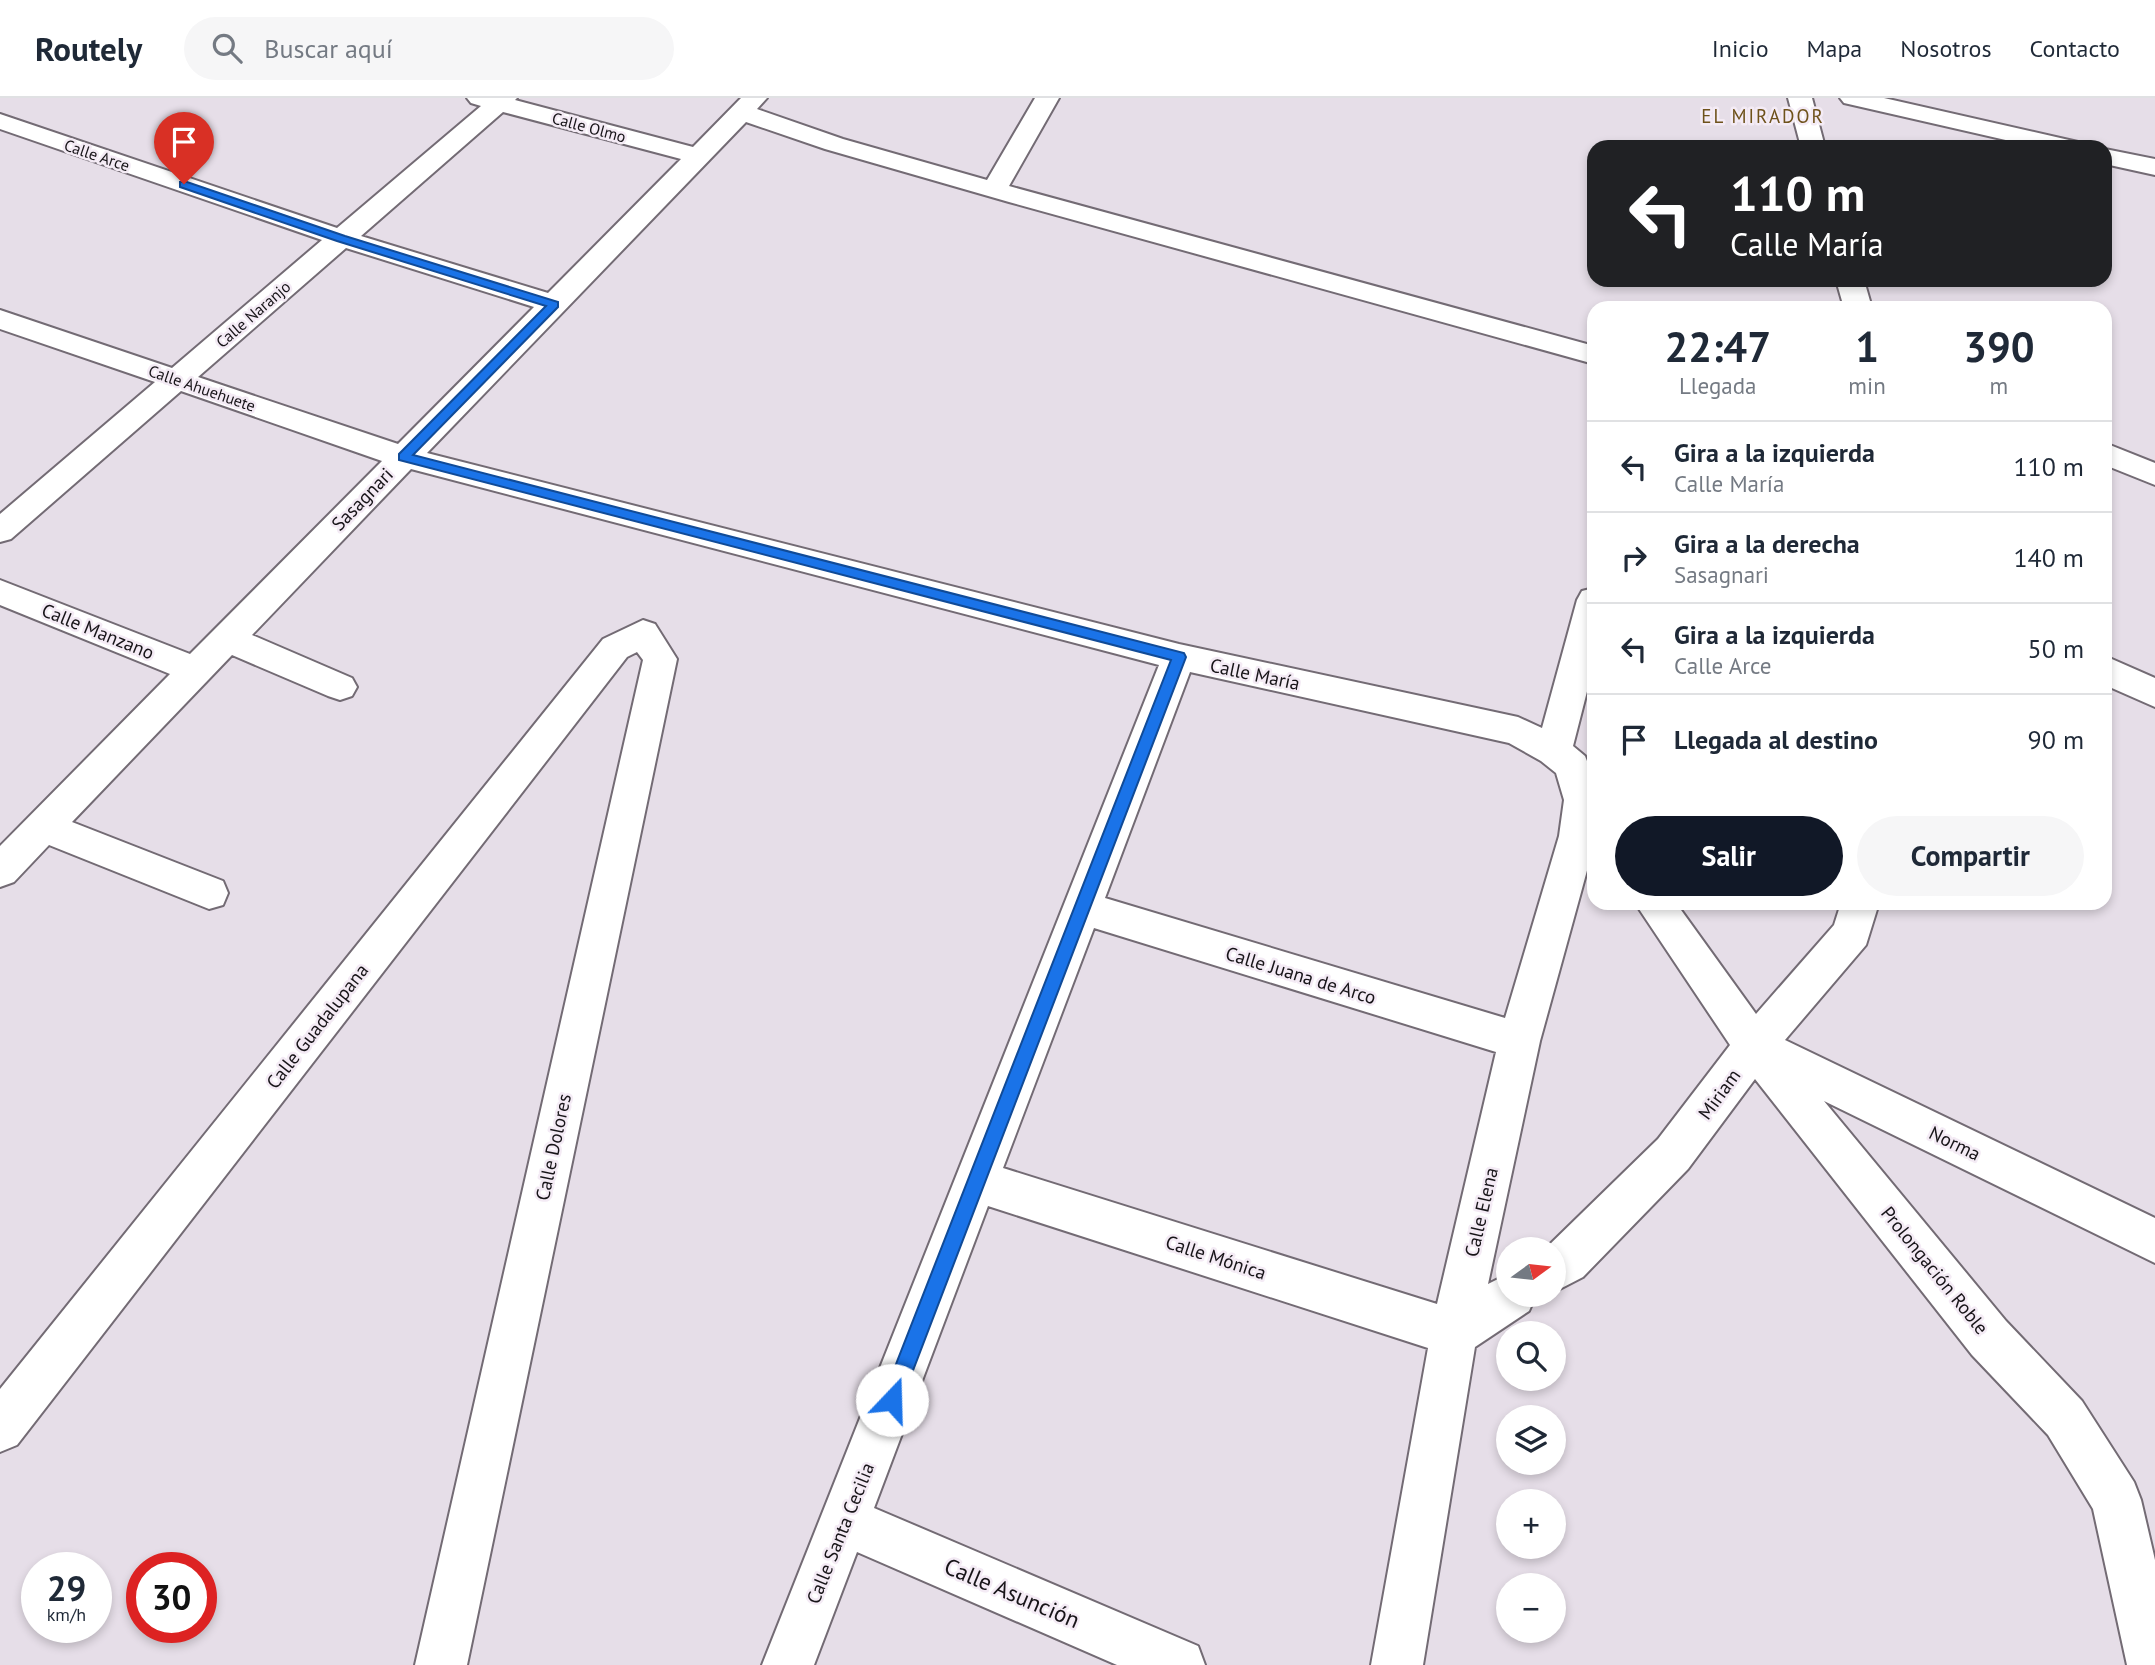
<!DOCTYPE html>
<html lang="es">
<meta charset="utf-8">
<style>
:root{--surface:#fff;--page:#f6f6f7;--text:#1f2937;--muted:#747a83;--line:#e0e1e3;--accent:#111827}
body{margin:0;font-family:"PT Sans",sans-serif;background:var(--page);color:var(--text);height:100vh;display:flex;flex-direction:column;font-size:26px;white-space:nowrap}
*{box-sizing:border-box;margin:0}
p{font-size:23px;color:var(--muted)}
.icon{flex:none;width:38px;height:38px;fill:none;stroke:currentColor;stroke-width:2;stroke-linecap:round;stroke-linejoin:round}
.map{position:relative;flex:1;overflow:hidden}
.side{position:absolute;left:1587px;top:203px;width:525px;height:609px;display:flex;flex-direction:column;background:var(--surface);border-radius:21px;box-shadow:0 4px 10px #0003}
.side>*{flex:none}
.guide{position:absolute;left:1587px;top:42px;width:525px;height:147px;border-radius:21px;box-shadow:0 4px 10px #0003;background:#202124;color:#fff;overflow:hidden}
.needle{width:46px;rotate:75deg}
.fabs{position:absolute;left:1496px;top:1139px;display:grid;gap:14px}
.fabs a{display:grid;place-items:center;width:70px;height:70px;border-radius:50%;background:var(--surface);box-shadow:0 4px 10px #0003;font-size:35px}
.speed{position:absolute;left:21px;top:1454px;display:flex;gap:14px;font-size:35px;font-weight:700;text-align:center}
.speed>*{display:grid;place-content:center;width:91px;height:91px;border-radius:50%;background:var(--surface);box-shadow:0 4px 10px #0003;line-height:1}
.speed small{font-size:18px;font-weight:400}
.speed .limit{border:10px solid #d22;background:#fff;color:#111}
.pin{position:absolute;display:grid;place-items:center;width:60px;height:60px;color:#fff;margin:-72px -30px;border-radius:50% 50% 50% 0;rotate:-45deg;box-shadow:0 0 7px #0007}
.pin .icon{rotate:45deg}
.me{position:absolute;width:77px;margin:-38px;rotate:21deg;stroke-linejoin:round;filter:drop-shadow(0 0 5px #0008)}
.turn{display:flex;align-items:center;gap:24px;height:147px;padding:0 28px;font-size:32px}
.turn .icon{width:91px;height:91px;stroke-width:2.5}
.turn b{display:block;font-size:49px;line-height:60px}
.eta{display:flex;justify-content:space-evenly;align-items:center;height:119px;text-align:center}
.eta b{font-size:42px;font-weight:800;line-height:49px}
.primary-button{display:flex;gap:14px;margin-top:auto;padding:14px 28px}
.primary-button a{flex:1;height:80px;border-radius:42px;background:var(--accent);color:#fff;font-size:28px;font-weight:800;line-height:80px;text-align:center}
.primary-button a+a{background:var(--page);color:var(--text)}
ul{padding:0;list-style:none}
li{display:flex;align-items:center;gap:21px;height:91px;padding:0 28px;border-top:2px solid var(--line)}
li div{flex:1}
li b{display:block;font-size:26px}
li em{font-style:normal}
header{display:flex;align-items:center;gap:42px;box-sizing:border-box;height:98px;padding:0 35px;background:var(--surface);border-bottom:2px solid var(--line)}
header strong{font-size:33px}
nav{display:flex;gap:38px;margin-inline-start:auto;font-size:24px}
.search{width:490px;height:63px;background:var(--page);display:flex;align-items:center;gap:18px;box-sizing:border-box;padding:0 24px;border-radius:38px;color:var(--muted);font-size:26px}
.map>svg:first-child{display:block}
</style>
<header>
<strong>Routely</strong>
<div class="search"><svg class="icon" aria-label="search" viewBox="0 0 24 24"><circle cx="10" cy="10" r="6"/><path d="M15 15l6 6"/></svg>Buscar aquí</div>
<nav><a>Inicio</a><a>Mapa</a><a>Nosotros</a><a>Contacto</a></nav>
</header>
<div class="map">
<svg width="2155" height="1567" viewBox="0 0 2155 1567">
<rect width="100%" height="100%" fill="#e6dee8"/>
<g fill="none" stroke-linecap="round" stroke-linejoin="round">
<defs>
<path id="minor" d="M467,0H517L515,2L693,49L741,0H767L757,11L843,41L987,82L1035,0H1059L1009,88L1594,248V266L1009,104L825,51L746,24L427,355L1179,546L1518,619L1542,630L1577,502L1582,493L1594,490V566L1573,648L1585,658L1594,681V747L1540,943L1488,1186L1508,1176V1197H1536L1529,1213L1475,1249L1423,1567H1371L1428,1250L988,1108L874,1410L1198,1548L1205,1567H1117L857,1454L814,1567H762L1159,567L411,371L252,537L352,580L357,589L352,598L340,602L328,598L232,557L72,724L223,783L228,795L223,807L209,811L49,747L14,784L0,789V748L170,576L0,507V482L190,556L382,363L181,293L11,441L0,444V416L155,284L0,231V212L172,270L322,142L0,31V16L337,130L481,8L471,5ZM503,14L681,61L548,195L361,138ZM346,150L534,209L398,346L198,279ZM1190,574L1509,645L1541,663L1556,675L1564,702L1559,738L1505,920L1105,800ZM1094,830L1496,954L1437,1206L1003,1070Z
M1788,0H1812L1825,49H1801Z
M1840,0H1884L2069,42L2078,44L2081,49H2036L1844,5Z
M2105,51L2155,61V77L2105,66Z
M1836,182H1864L1872,210H1844Z
M2105,345L2155,365V387L2105,367Z
M643,522L655,526L677,561L467,1567H415L643,562L637,554L627,559L17,1347L0,1354V1291L603,541Z
M2105,558L2155,580V609L2105,587Z
M1635,805H1676L1756,916L1834,827L1841,805H1879L1866,847L1785,942L2155,1120V1165L1824,1003L2006,1223L2082,1303L2134,1384L2141,1402L2155,1462V1567H2127L2093,1411L2048,1337L1972,1257L1755,981L1688,1071L1583,1179L1554,1194V1152H1544L1658,1041L1730,947Z"/>
</defs>
<use href="#minor" stroke="#736b74" stroke-width="4"/>
<use href="#minor" fill="#fff" fill-rule="evenodd"/>
</g>
<path fill="#1a73e8" stroke="#114b97" stroke-width="2" d="M180,84H187L345,138L558,204V209L413,357L1184,555L1186,559L899,1309L892,1312L885,1309L882,1302L1171,562L399,362V356L546,208L337,143L180,89Z"/>
<g text-anchor="middle" stroke-width="5" stroke-linejoin="round" paint-order="stroke">
<g font-size="16" fill="#171418" stroke="#f4ebf5">
<text transform="translate(589 29) rotate(15)" y="6">Calle Olmo</text>
<text transform="translate(97 57) rotate(19)" y="6">Calle Arce</text>
<text transform="translate(253 216) rotate(-41)" y="6">Calle Naranjo</text>
<text transform="translate(202 290) rotate(19)" y="6">Calle Ahuehuete</text>
</g>
<g font-size="19" letter-spacing="2" fill="#6e521b" stroke="#f4ebf5">
<text x="1763" y="25">EL MIRADOR</text>
</g>
<g font-size="19" fill="#171418" stroke="#f4ebf5">
<text transform="translate(362 401) rotate(-46)" y="7">Sasagnari</text>
<text transform="translate(98 533) rotate(22)" y="7">Calle Manzano</text>
<text transform="translate(1255 576) rotate(12)" y="7">Calle María</text>
<text transform="translate(1301 877) rotate(17)" y="7">Calle Juana de Arco</text>
<text transform="translate(317 928) rotate(-52)" y="7">Calle Guadalupana</text>
<text transform="translate(1719 996) rotate(-54)" y="7">Miriam</text>
<text transform="translate(1955 1045) rotate(26)" y="7">Norma</text>
<text transform="translate(553 1049) rotate(-78)" y="7">Calle Dolores</text>
<text transform="translate(1481 1114) rotate(-77)" y="7">Calle Elena</text>
<text transform="translate(1216 1159) rotate(18)" y="7">Calle Mónica</text>
<text transform="translate(1935 1172) rotate(51)" y="7">Prolongación Roble</text>
<text transform="translate(840 1435) rotate(-68)" y="7">Calle Santa Cecilia</text>
</g>
<g font-size="23" fill="#171418" stroke="#f4ebf5">
<text transform="translate(1012 1495) rotate(23)" y="8">Calle Asunción</text>
</g>
</g>
</svg>
<div class="fabs">
<a><svg class="needle" viewBox="-14 -14 28 28"><path d="M0-13l5 13h-10z" fill="#e53935"/><path d="M0 13l5-13h-10z" fill="#747a83"/></svg></a>
<a><svg class="icon" aria-label="search" viewBox="0 0 24 24"><circle cx="10" cy="10" r="6"/><path d="M15 15l6 6"/></svg></a>
<a><svg class="icon" aria-label="layers" viewBox="0 0 24 24"><path d="M12 4l9 5-9 5-9-5zM3 14l9 5 9-5"/></svg></a>
<a>+</a>
<a>−</a>
</div>
<div class="speed"><div>29<small>km/h</small></div><div class="limit">30</div></div>
<div class="pin" style="left:184px;top:86px;background:#d93025"><svg class="icon" aria-label="arrive" viewBox="0 0 24 24"><path d="M6 21V4h12l-3 4 3 4H6"/></svg></div>
<svg class="me" style="left:892px;top:1302px" viewBox="-20 -20 40 40"><circle r="19" fill="#fff"/><path d="M0-13L10 11 0 6-10 11z" fill="#1a73e8"/></svg>
<div class="guide">
<div class="turn"><svg class="icon" aria-label="left" viewBox="0 0 24 24"><path d="M17 20v-9H6M10 6l-5 5 5 5"/></svg><div><b>110 m</b>Calle María</div></div>
</div>
<section class="side">
<div class="eta">
<div><b>22:47</b><p>Llegada</p></div>
<div><b>1</b><p>min</p></div>
<div><b>390</b><p>m</p></div>
</div>
<ul>
<li><svg class="icon" aria-label="left" viewBox="0 0 24 24"><path d="M17 20v-9H6M10 6l-5 5 5 5"/></svg><div><b>Gira a la izquierda</b><p>Calle María</p></div><em>110 m</em></li>
<li><svg class="icon" aria-label="right" viewBox="0 0 24 24"><path d="M7 20v-9h11M14 6l5 5-5 5"/></svg><div><b>Gira a la derecha</b><p>Sasagnari</p></div><em>140 m</em></li>
<li><svg class="icon" aria-label="left" viewBox="0 0 24 24"><path d="M17 20v-9H6M10 6l-5 5 5 5"/></svg><div><b>Gira a la izquierda</b><p>Calle Arce</p></div><em>50 m</em></li>
<li><svg class="icon" aria-label="arrive" viewBox="0 0 24 24"><path d="M6 21V4h12l-3 4 3 4H6"/></svg><div><b>Llegada al destino</b></div><em>90 m</em></li>
</ul>
<div class="primary-button"><a>Salir</a><a>Compartir</a></div>
</section>
</div>
